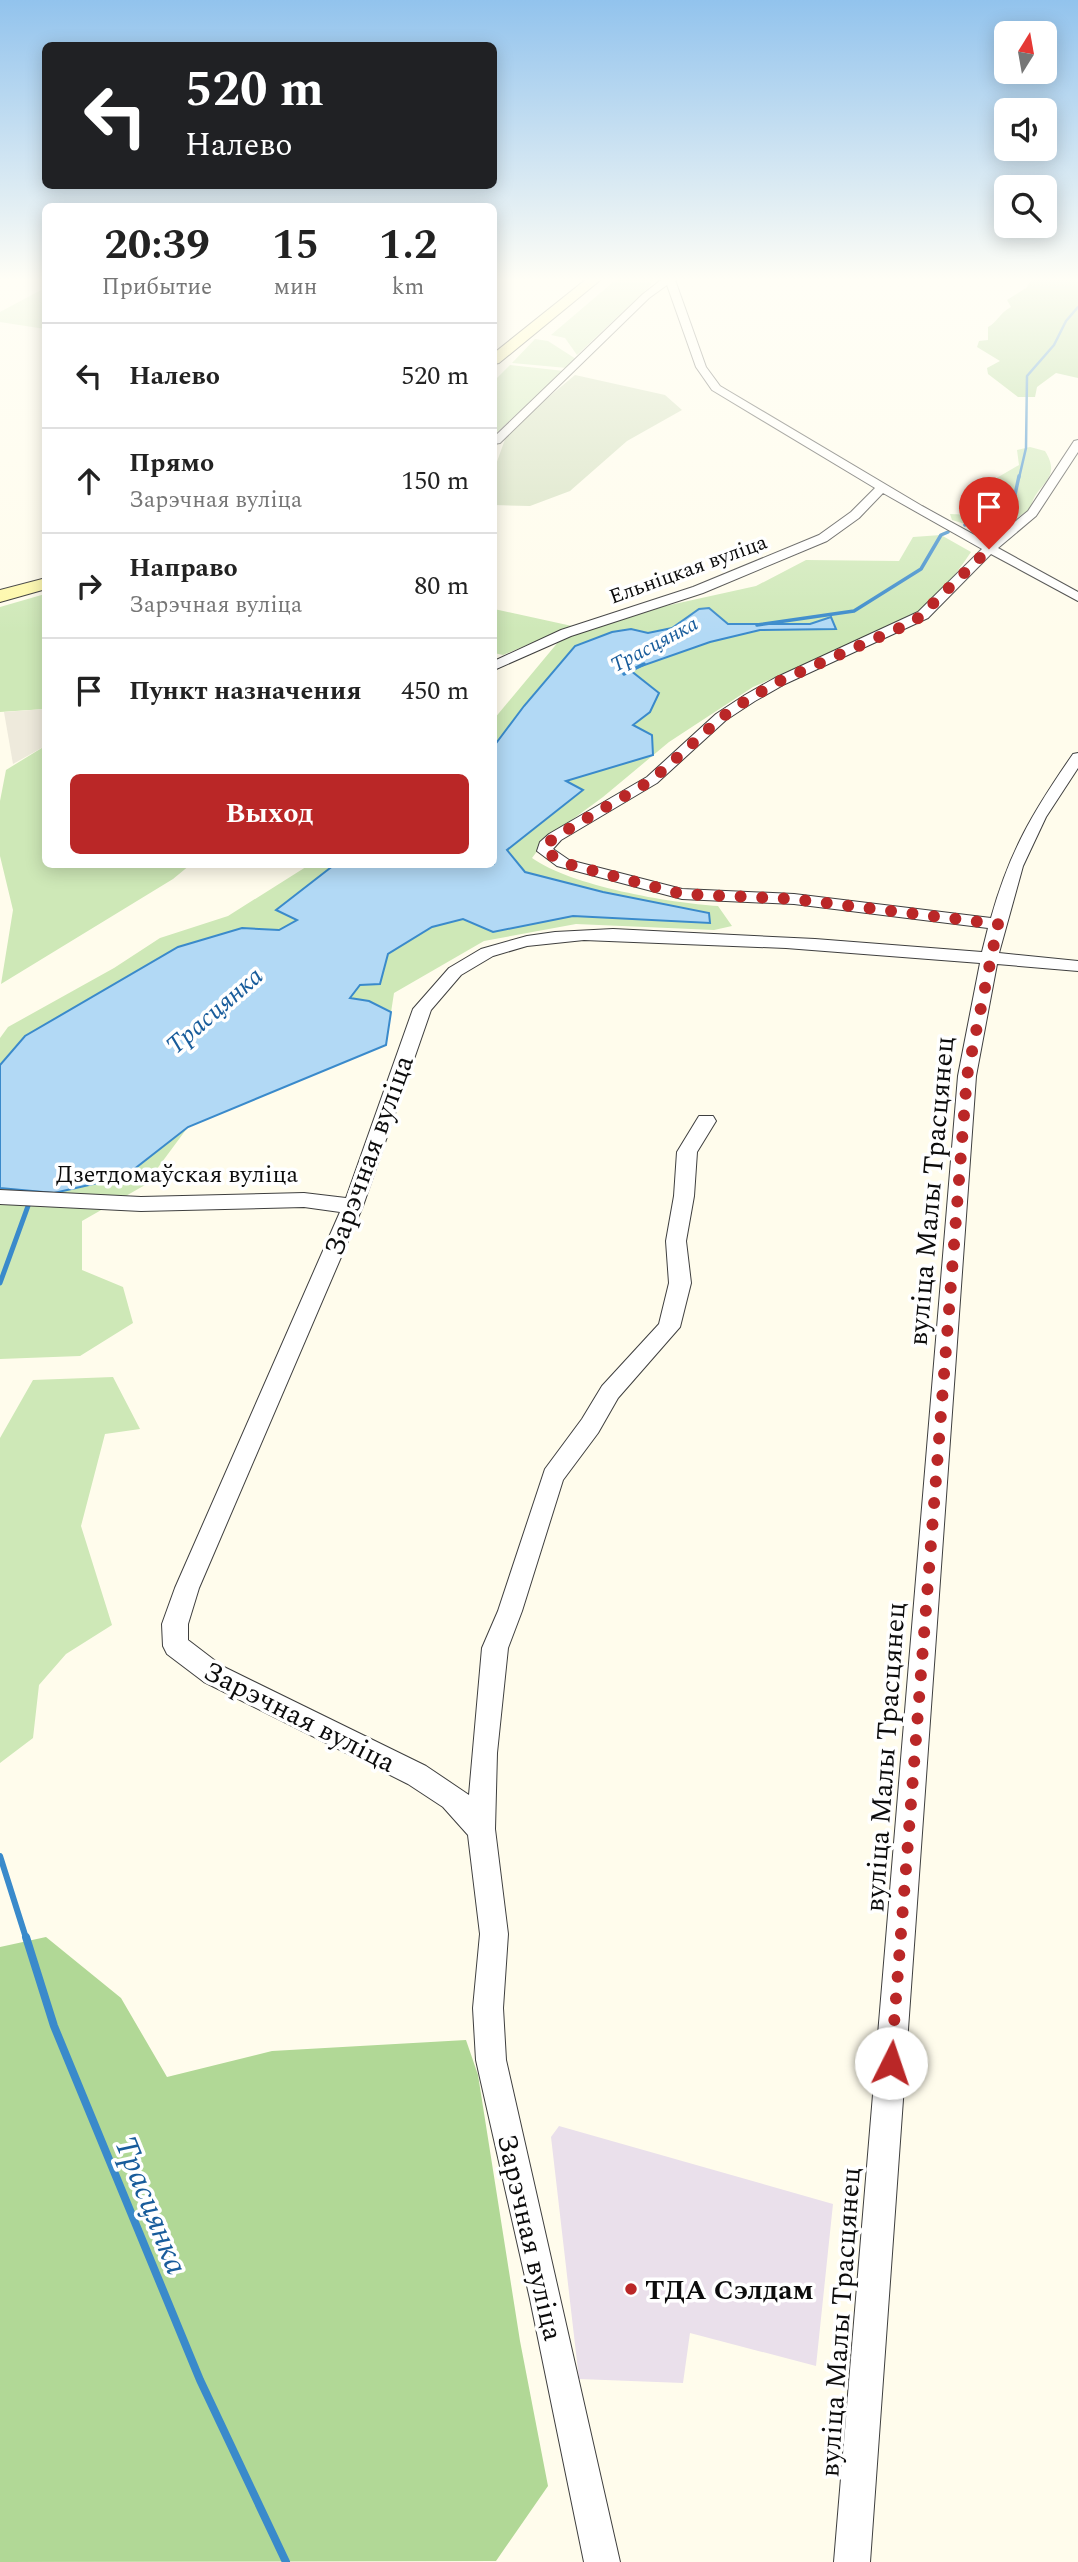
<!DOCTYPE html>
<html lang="ru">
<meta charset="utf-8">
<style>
:root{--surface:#fff;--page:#f6f6f6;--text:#222;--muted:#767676;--line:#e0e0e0;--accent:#ba2727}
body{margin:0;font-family:Spectral,serif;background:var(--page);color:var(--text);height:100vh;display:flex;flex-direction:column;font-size:26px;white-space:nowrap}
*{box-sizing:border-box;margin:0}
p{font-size:23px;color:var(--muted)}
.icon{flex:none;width:38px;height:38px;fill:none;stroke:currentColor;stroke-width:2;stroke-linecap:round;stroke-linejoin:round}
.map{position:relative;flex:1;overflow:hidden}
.details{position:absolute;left:42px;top:203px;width:455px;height:665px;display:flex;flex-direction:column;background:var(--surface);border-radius:10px;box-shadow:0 4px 18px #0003}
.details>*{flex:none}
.top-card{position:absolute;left:42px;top:42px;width:455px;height:147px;border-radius:10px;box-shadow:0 4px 18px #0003;background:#202124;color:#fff;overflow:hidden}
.needle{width:46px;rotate:11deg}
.fabs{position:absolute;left:994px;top:21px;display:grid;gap:14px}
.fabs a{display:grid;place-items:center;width:63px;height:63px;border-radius:10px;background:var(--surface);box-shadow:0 4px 18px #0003;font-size:35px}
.pin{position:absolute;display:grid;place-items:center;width:60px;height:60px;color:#fff;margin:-72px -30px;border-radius:50% 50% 50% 0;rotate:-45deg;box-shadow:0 0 7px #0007}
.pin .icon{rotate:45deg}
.me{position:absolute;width:77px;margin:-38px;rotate:4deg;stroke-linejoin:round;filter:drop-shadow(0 0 5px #0008)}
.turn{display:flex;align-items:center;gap:24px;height:147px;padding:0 28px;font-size:32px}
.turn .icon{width:91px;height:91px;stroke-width:2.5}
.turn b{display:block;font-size:49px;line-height:60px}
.eta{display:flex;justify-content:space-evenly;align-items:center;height:119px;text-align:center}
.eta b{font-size:42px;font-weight:700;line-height:49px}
.action{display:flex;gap:14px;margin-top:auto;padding:14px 28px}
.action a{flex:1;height:80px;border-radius:10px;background:var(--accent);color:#fff;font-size:28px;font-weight:700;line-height:80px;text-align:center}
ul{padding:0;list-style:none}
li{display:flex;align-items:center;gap:21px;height:105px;padding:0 28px;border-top:2px solid var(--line)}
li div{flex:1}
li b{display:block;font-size:26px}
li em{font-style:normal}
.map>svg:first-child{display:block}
</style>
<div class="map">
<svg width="1078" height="2562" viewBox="0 0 1078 2562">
<rect width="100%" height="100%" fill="#fffcec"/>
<path fill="#eae0eb" d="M559,2126L833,2204L816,2366L690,2333L683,2383L579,2379L551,2137Z"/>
<path fill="#cee8b7" d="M619,277H656L648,288L577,355L565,338L551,335Z
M43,289L45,329L0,322V312Z
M535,339L548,341L576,359L567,368L512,363Z
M510,365L564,371L494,435V381Z
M1030,447L1045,451C1064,481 1033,484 1031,509L1013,520L975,527L952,520L950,514L975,515L993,499L1009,494L988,483L1019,465L1017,450Z
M941,535L971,552C954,578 935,600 909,618L753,687L669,742L603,797L547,838L532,858C571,886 670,903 718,906L732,926L714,930L576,924L484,941L394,993L386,1045L188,1127L145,1185L82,1221V1270L123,1287L133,1323L80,1356L0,1359V1038L8,1027L114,968L160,938L228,916L309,865L494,864V719L559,641L620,616L756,586L806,560L899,561L913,537Z
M45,594V709L0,712V607Z
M494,609L572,626L503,655L494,653Z
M45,746L46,864L190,865L173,879L1,984L13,910L0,856V801L6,770Z
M113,1377L140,1429L105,1434L81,1526L112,1625L66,1654L39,1685L33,1738L0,1763V1438L33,1380Z"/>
<path fill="#b1d896" d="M1033,277H1078V378L1056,373L1037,387L1035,397H1018L988,374L987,368L1000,361L977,347L979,341L988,340V327C998,322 999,313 1011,307L1007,300L1026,288Z
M46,1937L121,1998L167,2077L272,2051L466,2040L478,2075L520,2341L548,2486L496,2561L0,2562V1947Z"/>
<path fill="#d3dfbe" d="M575,375L665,395L682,410L627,441L570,491L530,506L494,505V470L508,431Z"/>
<path fill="#eeeadc" d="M45,709V746L13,764L4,712Z"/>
<path fill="#b2d9f5" stroke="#3a8acb" stroke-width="2" d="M709,608L728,624H810L831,617L836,629L760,630L710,642L630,670L659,693L650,712L633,725L652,735L653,755L566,781L583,790L507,850L525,872L603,892L709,913L710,923L573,916L493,932L463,919L432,927L388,954L380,984L360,985L350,998L369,1001L391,1012L386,1045L188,1127L124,1177L54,1193L0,1188V1065L25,1036L178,947L242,928L279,930L297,920L276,910L334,865L494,864V746L524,706L575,646L612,632L631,629L648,633L672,628L699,609Z"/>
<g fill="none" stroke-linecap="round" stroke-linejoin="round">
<path stroke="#3a8acb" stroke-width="2.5" d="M1019,478L1026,448L1027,376L1054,345L1066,321L1078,307"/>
<path stroke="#3a8acb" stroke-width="3.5" d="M965,525L1013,504L1019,476
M757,625L854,611L921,569L941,535L948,532
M624,674L644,664"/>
<path stroke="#3a8acb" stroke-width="5" d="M0,1283L28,1206"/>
<path stroke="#3a8acb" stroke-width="6" d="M0,1856L26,1938"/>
<path stroke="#3a8acb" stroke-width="8" d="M26,1937L54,2026L200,2380L286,2562"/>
<defs>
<path id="street" d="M665,277H674L706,367L720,386L922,506L989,543L1028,511L1074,441L1078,440V452L1036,516L998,548L1078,592V601L991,554L928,618L785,684L755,701L726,720L657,783L561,840L553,849L569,860L682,889L794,894L991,918C1010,850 1033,812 1073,754L1078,753V768L1046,817L1023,866L999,953L1078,961V971L997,964L976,1076L870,2562H834L958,1076L980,963L786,948L584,940L527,946L493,956L461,975L431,1010L363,1206L199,1588L188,1624V1640L222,1666L426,1766L469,1795L482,1648L498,1611L545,1469L582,1419L602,1386L659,1324L669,1283L666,1241L674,1196L677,1152L699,1116H713L716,1121L697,1152L694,1196L686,1241L691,1283L680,1327L618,1398L598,1433L563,1480L522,1611L508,1648L497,1753L495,1829L508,1934L503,2008L506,2060L620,2562H584L530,2299L476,2060L473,2008L480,1934L468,1835L443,1807L408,1784L204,1682L167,1654L163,1646L162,1624L175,1588L340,1212L304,1207L141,1211L0,1204V1190L141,1197L304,1193L346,1198L413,1009L449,968L481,949L527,936L555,932L613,929L815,939L982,952L988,928L794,904L682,899L557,866L537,851L540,842L549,834L647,777L716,714L745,695L775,678L918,612L982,549L883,493L859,518L827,541L703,593L571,636L494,670V661L561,630L693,587L819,535L851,512L875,488L712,390L696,367L667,285L649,298L500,443L494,444V437L643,294Z"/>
<path id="secondary" d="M589,277H604L499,363L494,364V353Z
M46,578V589L0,602V590Z"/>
</defs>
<use href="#street" stroke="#3f3f3f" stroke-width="2"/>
<use href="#secondary" stroke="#2e2e2e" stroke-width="2"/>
<use href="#street" fill="#fff" fill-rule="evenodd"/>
<use href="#secondary" fill="#fef8a8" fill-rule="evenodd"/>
</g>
<linearGradient id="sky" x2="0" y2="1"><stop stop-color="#92c3ed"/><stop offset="0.44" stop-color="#fffef6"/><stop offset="1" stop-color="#fffef6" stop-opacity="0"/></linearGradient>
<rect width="1078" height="635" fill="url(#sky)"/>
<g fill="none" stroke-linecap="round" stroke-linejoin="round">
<path stroke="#ba2727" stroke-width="12" stroke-dasharray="0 21.6" d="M891,2063L967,1076L998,924L794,899L682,894L564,863L545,851L546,845L555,837L652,780L722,717L750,698L780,681L915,621L989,549"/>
</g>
<circle fill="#ba2727" stroke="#fff" stroke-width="2.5" cx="631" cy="2289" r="7"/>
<g text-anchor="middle" stroke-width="7" stroke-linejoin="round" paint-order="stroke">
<g font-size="21" fill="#0c0c0c" stroke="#fff">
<text transform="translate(688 569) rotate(-20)" y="7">Ельніцкая вуліца</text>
</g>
<g font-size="21" font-style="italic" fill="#185c9b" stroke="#fff">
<text transform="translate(654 644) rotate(-28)" y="7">Трасцянка</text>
</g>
<g font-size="24" fill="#0c0c0c" stroke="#fff">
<text x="177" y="1182">Дзетдомаўская вуліца</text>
</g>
<g font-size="26" font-style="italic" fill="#185c9b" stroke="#fff">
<text transform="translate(214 1010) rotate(-41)" y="9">Трасцянка</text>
</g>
<g font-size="28" fill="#0c0c0c" stroke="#fff">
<text transform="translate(368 1155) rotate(-70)" y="10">Зарэчная вуліца</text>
<text transform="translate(930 1191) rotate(-85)" y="10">вуліца Малы Трасцянец</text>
<text transform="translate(300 1716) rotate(27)" y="10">Зарэчная вуліца</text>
<text transform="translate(884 1757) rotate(-86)" y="10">вуліца Малы Трасцянец</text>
<text transform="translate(531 2237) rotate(77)" y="10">Зарэчная вуліца</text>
<text transform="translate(839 2322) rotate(-86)" y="10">вуліца Малы Трасцянец</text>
</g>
<g font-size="28" font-weight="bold" fill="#0c0c0c" stroke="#fff" text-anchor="start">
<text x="645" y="2299">ТДА Сэлдам</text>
</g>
<g font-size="32" font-style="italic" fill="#185c9b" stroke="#fff">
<text transform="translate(152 2205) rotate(68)" y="11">Трасцянка</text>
</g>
</g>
</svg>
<div class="fabs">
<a><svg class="needle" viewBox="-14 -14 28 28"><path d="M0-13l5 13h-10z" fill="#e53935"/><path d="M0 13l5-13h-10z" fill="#767676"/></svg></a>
<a><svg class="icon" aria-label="sound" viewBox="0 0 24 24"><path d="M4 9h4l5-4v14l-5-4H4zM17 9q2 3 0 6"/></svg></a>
<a><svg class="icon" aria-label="search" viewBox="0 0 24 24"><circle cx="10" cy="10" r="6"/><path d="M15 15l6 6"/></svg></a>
</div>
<div class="pin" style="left:989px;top:549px;background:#d93025"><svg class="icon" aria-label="arrive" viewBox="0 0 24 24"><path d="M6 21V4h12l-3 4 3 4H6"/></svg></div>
<svg class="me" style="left:891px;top:2063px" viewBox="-20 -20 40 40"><circle r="19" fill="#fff"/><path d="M0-13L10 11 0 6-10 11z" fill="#ba2727"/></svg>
<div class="top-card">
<div class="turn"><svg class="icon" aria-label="left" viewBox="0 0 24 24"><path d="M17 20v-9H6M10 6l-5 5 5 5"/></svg><div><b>520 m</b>Налево</div></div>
</div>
<section class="details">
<div class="eta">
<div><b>20:39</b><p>Прибытие</p></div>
<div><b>15</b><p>мин</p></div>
<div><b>1.2</b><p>km</p></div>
</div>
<ul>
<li><svg class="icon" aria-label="left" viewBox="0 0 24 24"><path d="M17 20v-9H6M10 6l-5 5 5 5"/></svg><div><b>Налево</b></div><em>520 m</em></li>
<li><svg class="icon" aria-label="ahead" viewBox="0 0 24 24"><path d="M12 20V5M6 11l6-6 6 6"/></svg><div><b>Прямо</b><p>Зарэчная вуліца</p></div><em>150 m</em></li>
<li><svg class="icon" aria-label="right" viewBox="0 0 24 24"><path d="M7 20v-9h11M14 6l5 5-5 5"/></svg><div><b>Направо</b><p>Зарэчная вуліца</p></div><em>80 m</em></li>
<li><svg class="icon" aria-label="arrive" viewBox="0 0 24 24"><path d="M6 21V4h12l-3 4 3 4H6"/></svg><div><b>Пункт назначения</b></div><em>450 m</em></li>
</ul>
<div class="action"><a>Выход</a></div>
</section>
</div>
